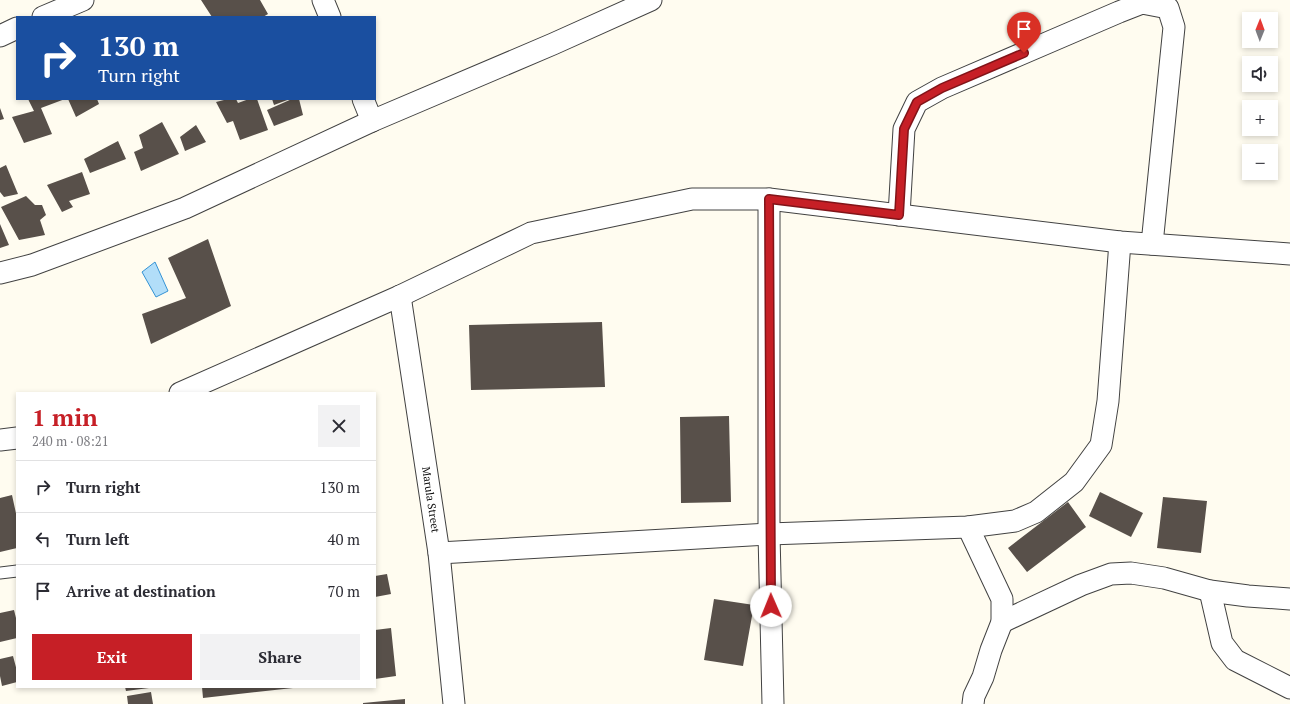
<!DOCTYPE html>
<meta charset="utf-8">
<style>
:root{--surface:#fff;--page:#f2f2f3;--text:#2b2b33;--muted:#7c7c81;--line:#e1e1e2;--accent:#c61f26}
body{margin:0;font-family:"PT Serif",serif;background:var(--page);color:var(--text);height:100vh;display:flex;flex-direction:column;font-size:15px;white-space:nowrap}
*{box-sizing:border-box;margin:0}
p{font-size:13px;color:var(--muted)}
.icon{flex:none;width:22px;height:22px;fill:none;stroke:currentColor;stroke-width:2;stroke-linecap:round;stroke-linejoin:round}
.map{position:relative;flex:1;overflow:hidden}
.details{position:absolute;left:16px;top:392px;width:360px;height:296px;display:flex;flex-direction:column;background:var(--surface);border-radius:0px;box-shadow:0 2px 6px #0003}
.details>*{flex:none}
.hud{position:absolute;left:16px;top:16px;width:360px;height:84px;border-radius:0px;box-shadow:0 2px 6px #0003;background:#1a4fa0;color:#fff;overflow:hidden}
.needle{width:26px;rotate:1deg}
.controls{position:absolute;left:1242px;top:12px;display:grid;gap:8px}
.controls a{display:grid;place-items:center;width:36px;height:36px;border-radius:0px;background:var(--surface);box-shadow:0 2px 6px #0003;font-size:20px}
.pin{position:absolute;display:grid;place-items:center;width:34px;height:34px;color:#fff;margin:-41px -17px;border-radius:50% 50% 50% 0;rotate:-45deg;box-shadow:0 0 4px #0007}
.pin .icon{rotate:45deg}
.me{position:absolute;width:44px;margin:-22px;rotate:359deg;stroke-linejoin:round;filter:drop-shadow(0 0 3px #0008)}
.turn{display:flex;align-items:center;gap:14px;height:84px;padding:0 16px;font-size:18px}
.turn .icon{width:52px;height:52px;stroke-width:2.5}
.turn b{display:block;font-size:28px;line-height:34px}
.round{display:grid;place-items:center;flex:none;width:42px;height:42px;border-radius:0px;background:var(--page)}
.head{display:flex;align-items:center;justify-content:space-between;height:68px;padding:0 16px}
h1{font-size:24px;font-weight:800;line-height:30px;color:var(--accent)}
.button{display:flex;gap:8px;margin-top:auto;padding:8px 16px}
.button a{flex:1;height:46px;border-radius:0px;background:var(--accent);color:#fff;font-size:16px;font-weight:800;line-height:46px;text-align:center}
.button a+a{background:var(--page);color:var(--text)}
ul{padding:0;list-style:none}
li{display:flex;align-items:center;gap:12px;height:52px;padding:0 16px;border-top:1px solid var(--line)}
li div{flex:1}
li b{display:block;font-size:15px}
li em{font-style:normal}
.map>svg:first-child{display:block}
</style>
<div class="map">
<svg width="1290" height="704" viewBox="0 0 1290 704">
<rect width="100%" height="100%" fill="#fffcf0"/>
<path fill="#b2def9" stroke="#3593d4" d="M155,262L168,291L156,297L142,272Z"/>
<path fill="#58504a" d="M201,0H260L268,14L263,17H212Z
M28,99H65L41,108L52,134L24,143L12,117L34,111Z
M68,99H97L99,104L76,117Z
M228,99H236L238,103L249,99H257L268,130L240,140L233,121L227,123L216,102Z
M272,99H290L274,105Z
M292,99H299L303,115L274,126L267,110Z
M0,108L4,119L0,120Z
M162,122L179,154L141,171L134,152L143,148L139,135Z
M196,125L206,142L185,151L180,137Z
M118,141L126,159L90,173L84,159Z
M6,165L18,194L4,197L0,192V168Z
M82,172L90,194L69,201L73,207L62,212L47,185Z
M26,196L35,205H42L46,215L40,220L45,235L19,240L1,207Z
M0,224L9,245L0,248Z
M208,239L231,306L151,344L142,314L186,298L168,258Z
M602,322L605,387L471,390L469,325Z
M729,416L731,502L681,503L680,417Z
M1100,492L1143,513L1131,537L1089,516Z
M12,495L17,518V548L0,552V498Z
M1163,497L1207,501L1201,553L1157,548Z
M1068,502L1086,527L1027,572L1008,548Z
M387,574L391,594L375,597V576Z
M714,599L754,605L743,666L704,660Z
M14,610L17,622V638L0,642V613Z
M391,628L396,676L375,679V630Z
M13,656L17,671V682L2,686L0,676V659Z
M125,687H149V688L126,691Z
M202,687H293V688L203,698Z
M151,692L153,704H128L127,696Z
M405,699V704H363V703Z"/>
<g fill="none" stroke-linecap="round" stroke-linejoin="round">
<defs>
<path id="service" d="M0,573L17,571"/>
<g id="minor">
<path d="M323,0L330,17"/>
<path d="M43,17L83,0"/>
<path d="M0,36L17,28"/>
<path d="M363,99L372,121"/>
<path d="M769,199V534L773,704"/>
<path d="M899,215L904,129L917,102L942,88L1119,12L1142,3L1168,8L1174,27L1152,244"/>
<path d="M0,273L32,265L185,208L372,121L553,44L651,0"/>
<path id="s1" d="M400,296L439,553L454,704"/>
<path d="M180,393L400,296L531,233L692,199H769L1120,242L1290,254"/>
<path d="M0,440L17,438"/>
<path d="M968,527L1002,599V622L991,650L983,677L974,696L973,704"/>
<path d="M439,553L769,534L968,527L1015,521L1036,512L1074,482L1101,445L1108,401L1120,242"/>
<path d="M1210,591L1222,643L1235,660L1290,688"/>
<path d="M1002,622L1081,585L1111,574L1131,573L1164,578L1210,591L1248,596L1290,599"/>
</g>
</defs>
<use href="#service" stroke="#424242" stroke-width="13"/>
<use href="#minor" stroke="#424242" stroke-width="23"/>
<use href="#service" stroke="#fff" stroke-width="11"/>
<use href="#minor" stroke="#fff" stroke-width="21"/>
</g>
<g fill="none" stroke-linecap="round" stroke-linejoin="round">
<defs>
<path id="route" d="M771,606L769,199L899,215L904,129L917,102L942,88L1024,53"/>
</defs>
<use href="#route" stroke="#811419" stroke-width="10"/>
<use href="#route" stroke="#c61f26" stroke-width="7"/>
</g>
<g text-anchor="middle" stroke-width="4" stroke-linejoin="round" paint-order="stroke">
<g font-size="11" fill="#0f0f0f" stroke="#fff">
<text dy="4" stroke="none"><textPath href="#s1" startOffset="206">Marula Street</textPath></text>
</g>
</g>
</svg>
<div class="controls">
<a><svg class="needle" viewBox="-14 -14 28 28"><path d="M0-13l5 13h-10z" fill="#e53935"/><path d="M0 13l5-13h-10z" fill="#7c7c81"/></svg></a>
<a><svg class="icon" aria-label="sound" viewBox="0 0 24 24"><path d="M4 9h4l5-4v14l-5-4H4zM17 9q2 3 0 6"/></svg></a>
<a>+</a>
<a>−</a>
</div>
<div class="pin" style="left:1024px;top:53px;background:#d93025"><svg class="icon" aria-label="arrive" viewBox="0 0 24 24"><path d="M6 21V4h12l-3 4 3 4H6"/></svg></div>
<svg class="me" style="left:771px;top:606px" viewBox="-20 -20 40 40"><circle r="19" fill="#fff"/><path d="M0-13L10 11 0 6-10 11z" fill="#c61f26"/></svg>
<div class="hud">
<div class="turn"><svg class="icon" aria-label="right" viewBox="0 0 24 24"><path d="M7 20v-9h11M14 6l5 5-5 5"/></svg><div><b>130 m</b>Turn right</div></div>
</div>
<section class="details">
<div class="head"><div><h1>1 min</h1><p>240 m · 08:21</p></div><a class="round"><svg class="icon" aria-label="close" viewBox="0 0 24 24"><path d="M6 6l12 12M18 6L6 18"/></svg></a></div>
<ul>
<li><svg class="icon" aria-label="right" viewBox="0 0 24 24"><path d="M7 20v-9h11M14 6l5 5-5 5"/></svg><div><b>Turn right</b></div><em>130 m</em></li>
<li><svg class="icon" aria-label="left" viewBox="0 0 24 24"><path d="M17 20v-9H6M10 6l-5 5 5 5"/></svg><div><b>Turn left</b></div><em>40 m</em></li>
<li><svg class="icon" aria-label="arrive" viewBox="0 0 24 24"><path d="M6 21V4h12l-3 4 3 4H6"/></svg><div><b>Arrive at destination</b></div><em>70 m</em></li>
</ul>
<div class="button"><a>Exit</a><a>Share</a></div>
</section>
</div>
